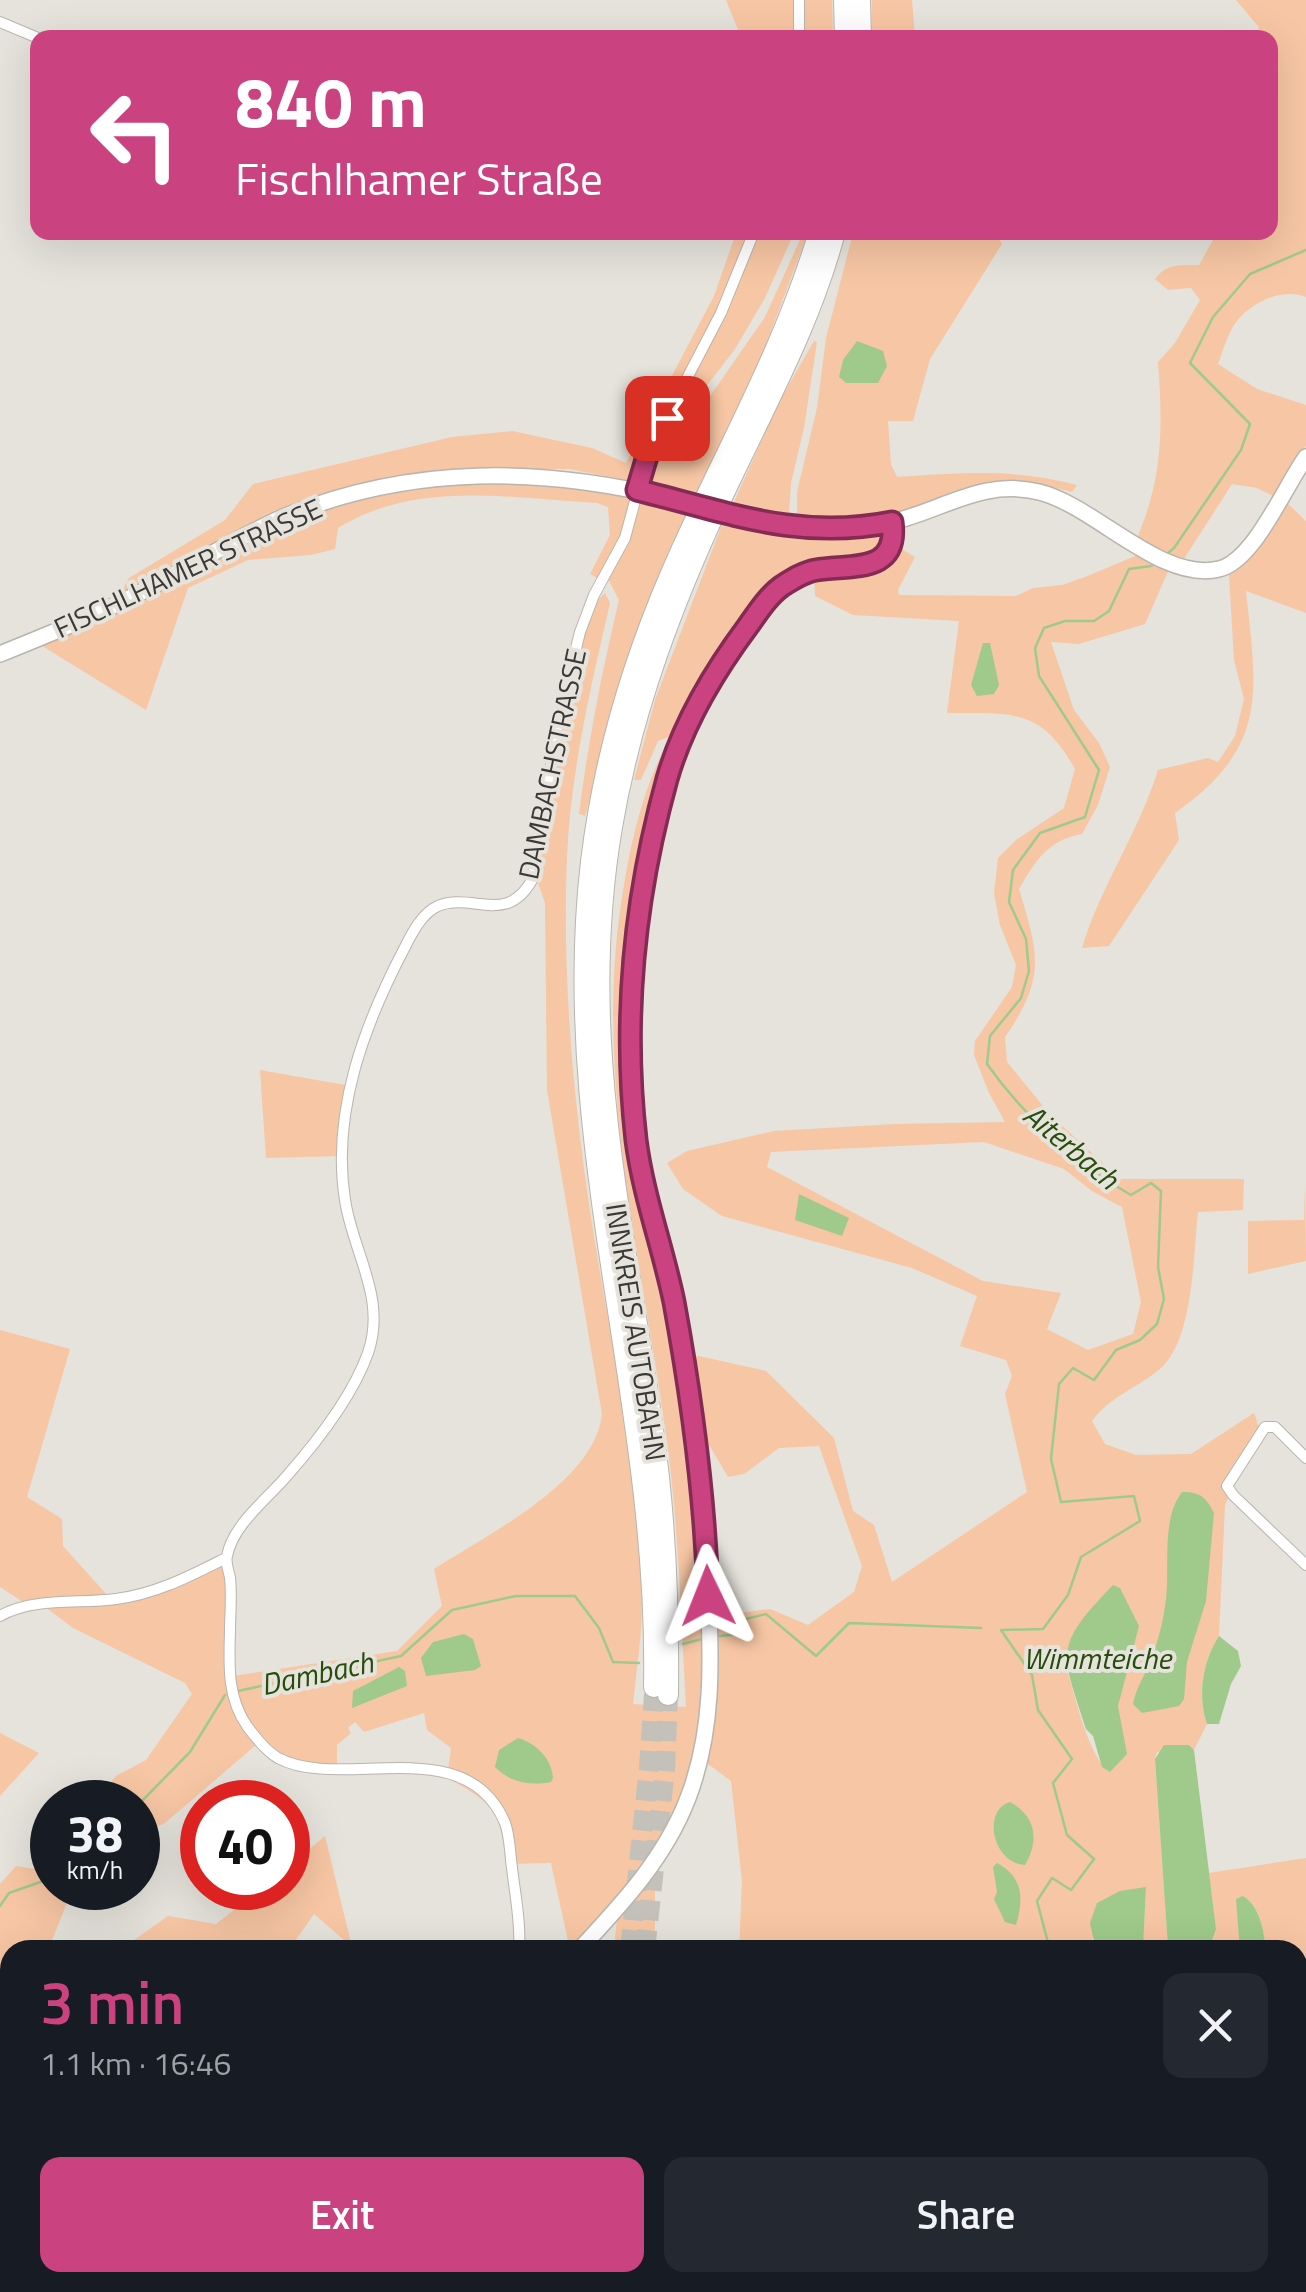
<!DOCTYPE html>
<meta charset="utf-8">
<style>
:root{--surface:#171b24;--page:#242831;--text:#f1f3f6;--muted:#9ea1a6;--accent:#ca427f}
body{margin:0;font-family:"Titillium Web",sans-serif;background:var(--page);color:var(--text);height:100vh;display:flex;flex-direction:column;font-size:38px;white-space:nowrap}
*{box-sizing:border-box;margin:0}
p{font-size:32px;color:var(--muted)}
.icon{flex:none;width:55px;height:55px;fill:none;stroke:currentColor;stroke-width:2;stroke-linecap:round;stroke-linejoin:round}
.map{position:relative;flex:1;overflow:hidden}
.panel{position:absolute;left:0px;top:1940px;width:1308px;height:352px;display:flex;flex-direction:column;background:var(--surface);border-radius:30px 30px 0 0;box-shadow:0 10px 40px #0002}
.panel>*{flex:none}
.hud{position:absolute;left:30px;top:30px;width:1248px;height:210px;border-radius:20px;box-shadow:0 10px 40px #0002;background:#ca427f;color:#fff;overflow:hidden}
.speed{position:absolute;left:30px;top:1780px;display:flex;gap:20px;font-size:50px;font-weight:700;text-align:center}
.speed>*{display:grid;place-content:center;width:130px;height:130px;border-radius:50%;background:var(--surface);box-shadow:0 10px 40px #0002;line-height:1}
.speed small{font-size:25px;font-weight:400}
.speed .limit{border:15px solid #d22;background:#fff;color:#111}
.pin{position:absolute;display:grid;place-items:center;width:85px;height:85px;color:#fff;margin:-42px;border-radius:20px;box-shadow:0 5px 15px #0006}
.me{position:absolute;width:110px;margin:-55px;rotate:358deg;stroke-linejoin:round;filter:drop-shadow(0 0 8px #0008)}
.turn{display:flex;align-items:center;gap:35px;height:210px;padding:0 40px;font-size:45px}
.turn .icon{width:130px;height:130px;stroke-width:2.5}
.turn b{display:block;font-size:70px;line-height:85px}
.round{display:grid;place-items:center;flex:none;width:105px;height:105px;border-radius:20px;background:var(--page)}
.overview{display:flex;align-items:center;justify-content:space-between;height:170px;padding:0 40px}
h1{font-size:60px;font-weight:600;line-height:75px;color:var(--accent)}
.button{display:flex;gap:20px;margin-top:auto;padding:20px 40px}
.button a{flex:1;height:115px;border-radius:20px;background:var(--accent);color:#fff;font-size:40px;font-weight:600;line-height:115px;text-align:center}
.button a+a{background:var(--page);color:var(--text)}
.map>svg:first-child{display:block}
</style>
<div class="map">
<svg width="1306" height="2292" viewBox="0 0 1306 2292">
<rect width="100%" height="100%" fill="#e5e3db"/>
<path fill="#f7c6a4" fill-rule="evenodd" d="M726,0H796L794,37H741Z
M803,0H832L833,37L803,38Z
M872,0H912L915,37H872Z
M1236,0H1306V297C1282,287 1248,303 1234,325C1227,336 1223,351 1218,364L1257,389L1306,405V445L1275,497L1257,488L1232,484L1182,562L1137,538C1163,478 1163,427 1158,362L1175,343L1200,300L1191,288L1168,290L1155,279C1166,263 1181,265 1199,265L1217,233L1270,232V38L1261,37L1258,26Z
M736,233H751L722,304L632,481L569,469H492L421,474L361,486L117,599L129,578L225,520L253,484L452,437L512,431L592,448L626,463L714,296Z
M757,233H794L765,298L735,349L659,448L656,446L713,339Z
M803,233H808L760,360L696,495L647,483L645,477L647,464L662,460L674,448L765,317Z
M853,233H995L1002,244L930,359L913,421H888L891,464L897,477C963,473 1012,468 1077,485L1072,492C1023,478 991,476 942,496C926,503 909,513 891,516C860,523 829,521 797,518V492L817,408L826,338Z
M814,341L817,342L804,428L791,483L789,514L783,517L733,504L780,400Z
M525,480L625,495L630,502L620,541L599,579L590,574L610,535L608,507L597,503C511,498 415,480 338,528L335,549L311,555L248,560L188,588L146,710L39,644L238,544L327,505L387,490Z
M642,499L687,513L642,619L585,816L579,814C588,742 602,671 619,600L608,579L629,541Z
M1286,502L1306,521V613L1246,591C1257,693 1269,747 1175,813L1179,840L1109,946L1082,948C1101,885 1139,832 1158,770L1208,758L1218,762L1235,736L1244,699L1234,660L1229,575L1245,563Z
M723,522C785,537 815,542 879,532L883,541L860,565L782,579L677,734L658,741L641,780H634L655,700Z
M900,548L915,557L898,590L899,595L1016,596L1033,588L1062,585L1085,577L1140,554L1170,567L1145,624L1079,644L1051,642L1074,710L1099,743L1110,767L1098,805L1082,834C1048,840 1036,860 1019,889C1039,955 1046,978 1005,1037L1007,1062L1052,1117L1121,1179H1244L1243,1210L1198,1212C1193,1256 1194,1339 1160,1369C1137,1388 1109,1397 1092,1421L1105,1444L1136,1455L1191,1454L1254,1413L1260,1430L1225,1505L1219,1636C1203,1660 1197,1696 1207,1724L1194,1750L1189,1745L1157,1752L1155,1759L1168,1947L1216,1929L1209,1873L1306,1858V2292H809V2282H1298V1950H1266C1264,1931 1260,1906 1243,1896L1237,1899L1240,1950H1143L1146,1888L1092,1939L1096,1950H739L742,1881L731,1781L704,1761L716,1601L725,1615L770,1609L808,1625L854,1592L862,1566L819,1446L779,1448L744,1474L728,1477L698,1426L689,1357L699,1356L766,1371L834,1438L853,1511L874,1525L892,1582L1027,1492L1005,1394L1012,1376L1006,1360L960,1346L977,1296L912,1268L722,1216L683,1189L667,1163L687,1151L774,1131L895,1124L1005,1122L989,1093L974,1055L975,1041L1012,987L1016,965L1000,925L994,893L998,858L1016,840L1064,808L1075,769C1040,706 1011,714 947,713L959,621L853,615L815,596L814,576C851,574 879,583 900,548ZM984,1142L1064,1169L1092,1191L1122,1207L1141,1302L1133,1334L1088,1350L1047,1329L1061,1293L983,1281L767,1167L771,1152ZM1133,1653L1120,1690L1110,1772C1088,1758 1073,1688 1065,1662Z
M605,593L610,603C591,686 571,770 567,856C562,975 573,1099 591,1217C610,1342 639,1465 642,1591C643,1629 637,1667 633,1704L686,1707C681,1619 679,1529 667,1442C642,1256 591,1073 624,885C632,837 643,791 665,747L673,750L650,827L624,1043L694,1460L707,1681L692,1771L673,1820L617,1902L570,1950L551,1863L507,1864C500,1811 495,1804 447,1778L451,1748L427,1730L424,1713L364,1732L355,1722L348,1728L351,1733L337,1745V1773L289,1767L256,1745L165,1823L138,1835V1802H95L116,1776L146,1760L192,1694L185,1683L73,1628L45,1607L132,1599L177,1588L231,1559L233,1676L397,1651L442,1606L434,1569C488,1534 595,1482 602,1414L547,1090L545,903L537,880C549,828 569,620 605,593Z
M260,1070L345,1085L340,1156L266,1158Z
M1305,1184L1306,1261L1248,1274V1221L1304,1220Z
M0,1330L70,1349L27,1497L62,1519L63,1546L108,1596L23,1602L0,1587Z
M0,1733L39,1753L0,1796Z
M325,1836L352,1947L314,1914L291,1947L278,1943L270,1950H120L168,1916L216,1924L262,1888H288V1867Z
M16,1866L48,1871L52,1868V1888H73L48,1950H10V2212L0,2226V1884Z
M655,1868V1950H614L617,1917Z"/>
<path fill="#9fca8b" d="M857,341L883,351L887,366L878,383H846L839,377L843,360Z
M983,643H990L999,685L994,694L977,696L971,685Z
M799,1194L849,1218L842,1236L795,1220Z
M1182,1492C1200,1492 1206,1497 1214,1513L1206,1601L1187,1662L1184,1699L1179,1706L1142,1713L1133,1704C1136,1688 1145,1675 1151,1660C1158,1642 1164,1618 1166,1599C1170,1566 1161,1519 1182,1492Z
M1113,1585L1120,1588L1139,1626L1118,1706L1127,1754L1110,1772L1102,1767L1093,1736L1086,1729C1061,1651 1053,1647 1113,1585Z
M464,1634L473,1639L481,1666L475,1670L426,1676L421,1658L433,1642Z
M1219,1636L1238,1651L1241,1666L1231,1684L1219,1724H1207C1197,1696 1203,1660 1219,1636Z
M399,1667L405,1671L407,1686L352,1708L353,1691Z
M518,1738C536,1743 552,1759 553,1778L551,1782C530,1786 511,1783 495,1767L499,1750Z
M1164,1745H1189L1194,1750L1216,1929L1212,1940L1168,1947L1155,1759Z
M1010,1802C1037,1817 1039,1841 1025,1865C992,1863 982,1810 1010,1802Z
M997,1863C1023,1877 1024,1898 1016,1925L1005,1922L994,1899L997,1892L993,1867Z
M1146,1887L1143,1950H1096L1090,1923L1097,1903L1120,1891Z
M1243,1896C1260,1906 1264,1931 1266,1950H1240L1236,1899Z"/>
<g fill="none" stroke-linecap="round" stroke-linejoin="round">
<path stroke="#9fca8b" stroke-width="2.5" d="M1167,554L1174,548L1241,450L1250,424L1190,363L1213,317L1250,274L1306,250
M719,1636L742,1634L746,1619L766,1614L816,1656L849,1623L981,1628
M683,1644L706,1638
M238,1691L401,1656L452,1610L516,1596H575L599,1628L613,1662L639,1663
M138,1805L190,1752L225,1695
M0,1906L9,1893L52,1878
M1050,1950L1037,1901L1052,1878L1071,1890L1094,1859L1067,1835L1053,1783L1072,1759L1038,1710L1032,1675L1001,1630L1043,1629L1068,1595L1081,1557L1140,1521L1134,1496L1061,1502L1051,1459L1059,1384L1073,1368L1094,1380L1116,1350L1140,1340L1157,1324L1164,1299L1158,1267L1161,1191L1151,1183L1131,1195C1075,1164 1024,1116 987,1064L990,1036L1021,998L1029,971L1026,939L1009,902L1013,870L1040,833L1085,817L1099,770L1039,676L1035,648L1044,628L1065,621H1094L1109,611L1129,569L1151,566L1157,562
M1077,2282L1082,2292"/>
<path stroke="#c3c1ba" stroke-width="20" stroke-dasharray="20 10" stroke-linecap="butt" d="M630,1950L649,1767L654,1694
M645,1950L665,1769L668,1695
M594,2292L595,2282
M609,2292L610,2282"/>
<defs>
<path id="street" d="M0,22L38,38
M799,38V0
M1306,1458L1275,1427H1265L1227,1486L1233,1495L1306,1565
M0,1616C33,1597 79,1604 116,1599C156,1594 190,1576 226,1558
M519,1950C521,1923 515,1894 512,1868C510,1854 510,1836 505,1823C466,1729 341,1792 278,1758C266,1751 255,1737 247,1726C227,1697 229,1665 230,1631C230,1614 232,1596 230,1578C229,1571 225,1563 227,1556C233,1525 265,1501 285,1478C316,1443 352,1398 368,1353C387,1298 353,1253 345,1200C331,1112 365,1023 405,947C412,933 422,913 438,906C473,892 506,926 532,880L559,718L580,632L594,595L625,538L648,453L721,313L754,232"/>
<path id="secondary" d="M749,517C797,530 843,534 892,522C943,510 984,478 1039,492C1094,505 1161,583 1219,569C1254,561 1285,486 1306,457
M0,654C52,633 104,612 153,586C198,562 241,535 288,515C413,465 540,467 669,498
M579,1950C622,1904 665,1858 688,1798C715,1728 711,1655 708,1581C704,1486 694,1389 673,1296C661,1245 643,1195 636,1142C619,1010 636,833 692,712C710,674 739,639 764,605C777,590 790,578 809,572C842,562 899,580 892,522
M363,2282L364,2292"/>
<path id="highway" d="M844,0L845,38
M860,0L861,38
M654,1687C660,1406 558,1142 591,862C603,762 632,663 672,571C721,458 784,351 819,232
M668,1695C669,1606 666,1518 653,1430C625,1224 576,1038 612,827C632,709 674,599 725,491C765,406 811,323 835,232"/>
</defs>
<use href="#street" stroke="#b7b5ae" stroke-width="12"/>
<use href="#secondary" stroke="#b7b5ae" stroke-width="18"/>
<use href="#highway" stroke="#b7b5ae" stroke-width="22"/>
<use href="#street" stroke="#fff" stroke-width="10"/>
<use href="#secondary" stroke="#fff" stroke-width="15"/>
<use href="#highway" stroke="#fff" stroke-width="20"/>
<defs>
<path id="secondary-bridge" d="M669,498L749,517"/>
</defs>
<use href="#secondary-bridge" stroke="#b7b5ae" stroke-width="18" stroke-linecap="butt"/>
<use href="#secondary-bridge" stroke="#fff" stroke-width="15"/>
</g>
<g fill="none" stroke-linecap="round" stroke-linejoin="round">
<defs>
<path id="route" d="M667,418L648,453L637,490C727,512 798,541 892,522C899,575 850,564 816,570C804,572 793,579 782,586C768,596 758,612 748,626C713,673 683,723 667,779C634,898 622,1017 636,1140C643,1195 663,1248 674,1302C692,1400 705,1497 708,1596"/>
</defs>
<use href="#route" stroke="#832b53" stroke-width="25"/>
<use href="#route" stroke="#ca427f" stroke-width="18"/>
</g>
<g text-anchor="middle" stroke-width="8" stroke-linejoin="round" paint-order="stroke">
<g font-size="28" fill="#3a3936" stroke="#e5e3db">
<text transform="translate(188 568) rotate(-25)" y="10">FISCHLHAMER STRASSE</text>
<text transform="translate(552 764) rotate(-78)" y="10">DAMBACHSTRASSE</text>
<text transform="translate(636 1332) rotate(81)" y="10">INNKREIS AUTOBAHN</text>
</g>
<g font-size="30" font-style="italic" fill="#264d0c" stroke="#e5e3db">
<text transform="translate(1071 1147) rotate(40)" y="10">Aiterbach</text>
<text x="1097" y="1669">Wimmteiche</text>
<text transform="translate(317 1674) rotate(-12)" y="10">Dambach</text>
</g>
</g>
</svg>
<div class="speed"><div>38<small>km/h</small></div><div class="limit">40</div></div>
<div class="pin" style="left:667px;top:418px;background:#d93025"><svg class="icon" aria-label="arrive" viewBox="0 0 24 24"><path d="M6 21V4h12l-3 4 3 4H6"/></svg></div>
<svg class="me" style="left:708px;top:1596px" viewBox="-20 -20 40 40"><path d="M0-17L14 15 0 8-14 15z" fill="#ca427f" stroke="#fff" stroke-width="4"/></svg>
<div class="hud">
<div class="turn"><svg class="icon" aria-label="left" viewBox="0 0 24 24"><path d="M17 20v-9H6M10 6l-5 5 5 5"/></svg><div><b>840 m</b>Fischlhamer Straße</div></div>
</div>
<section class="panel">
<div class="overview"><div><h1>3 min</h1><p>1.1 km · 16:46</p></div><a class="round"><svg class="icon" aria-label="close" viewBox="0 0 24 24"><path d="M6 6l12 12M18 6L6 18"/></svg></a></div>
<div class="button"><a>Exit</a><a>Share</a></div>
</section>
</div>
